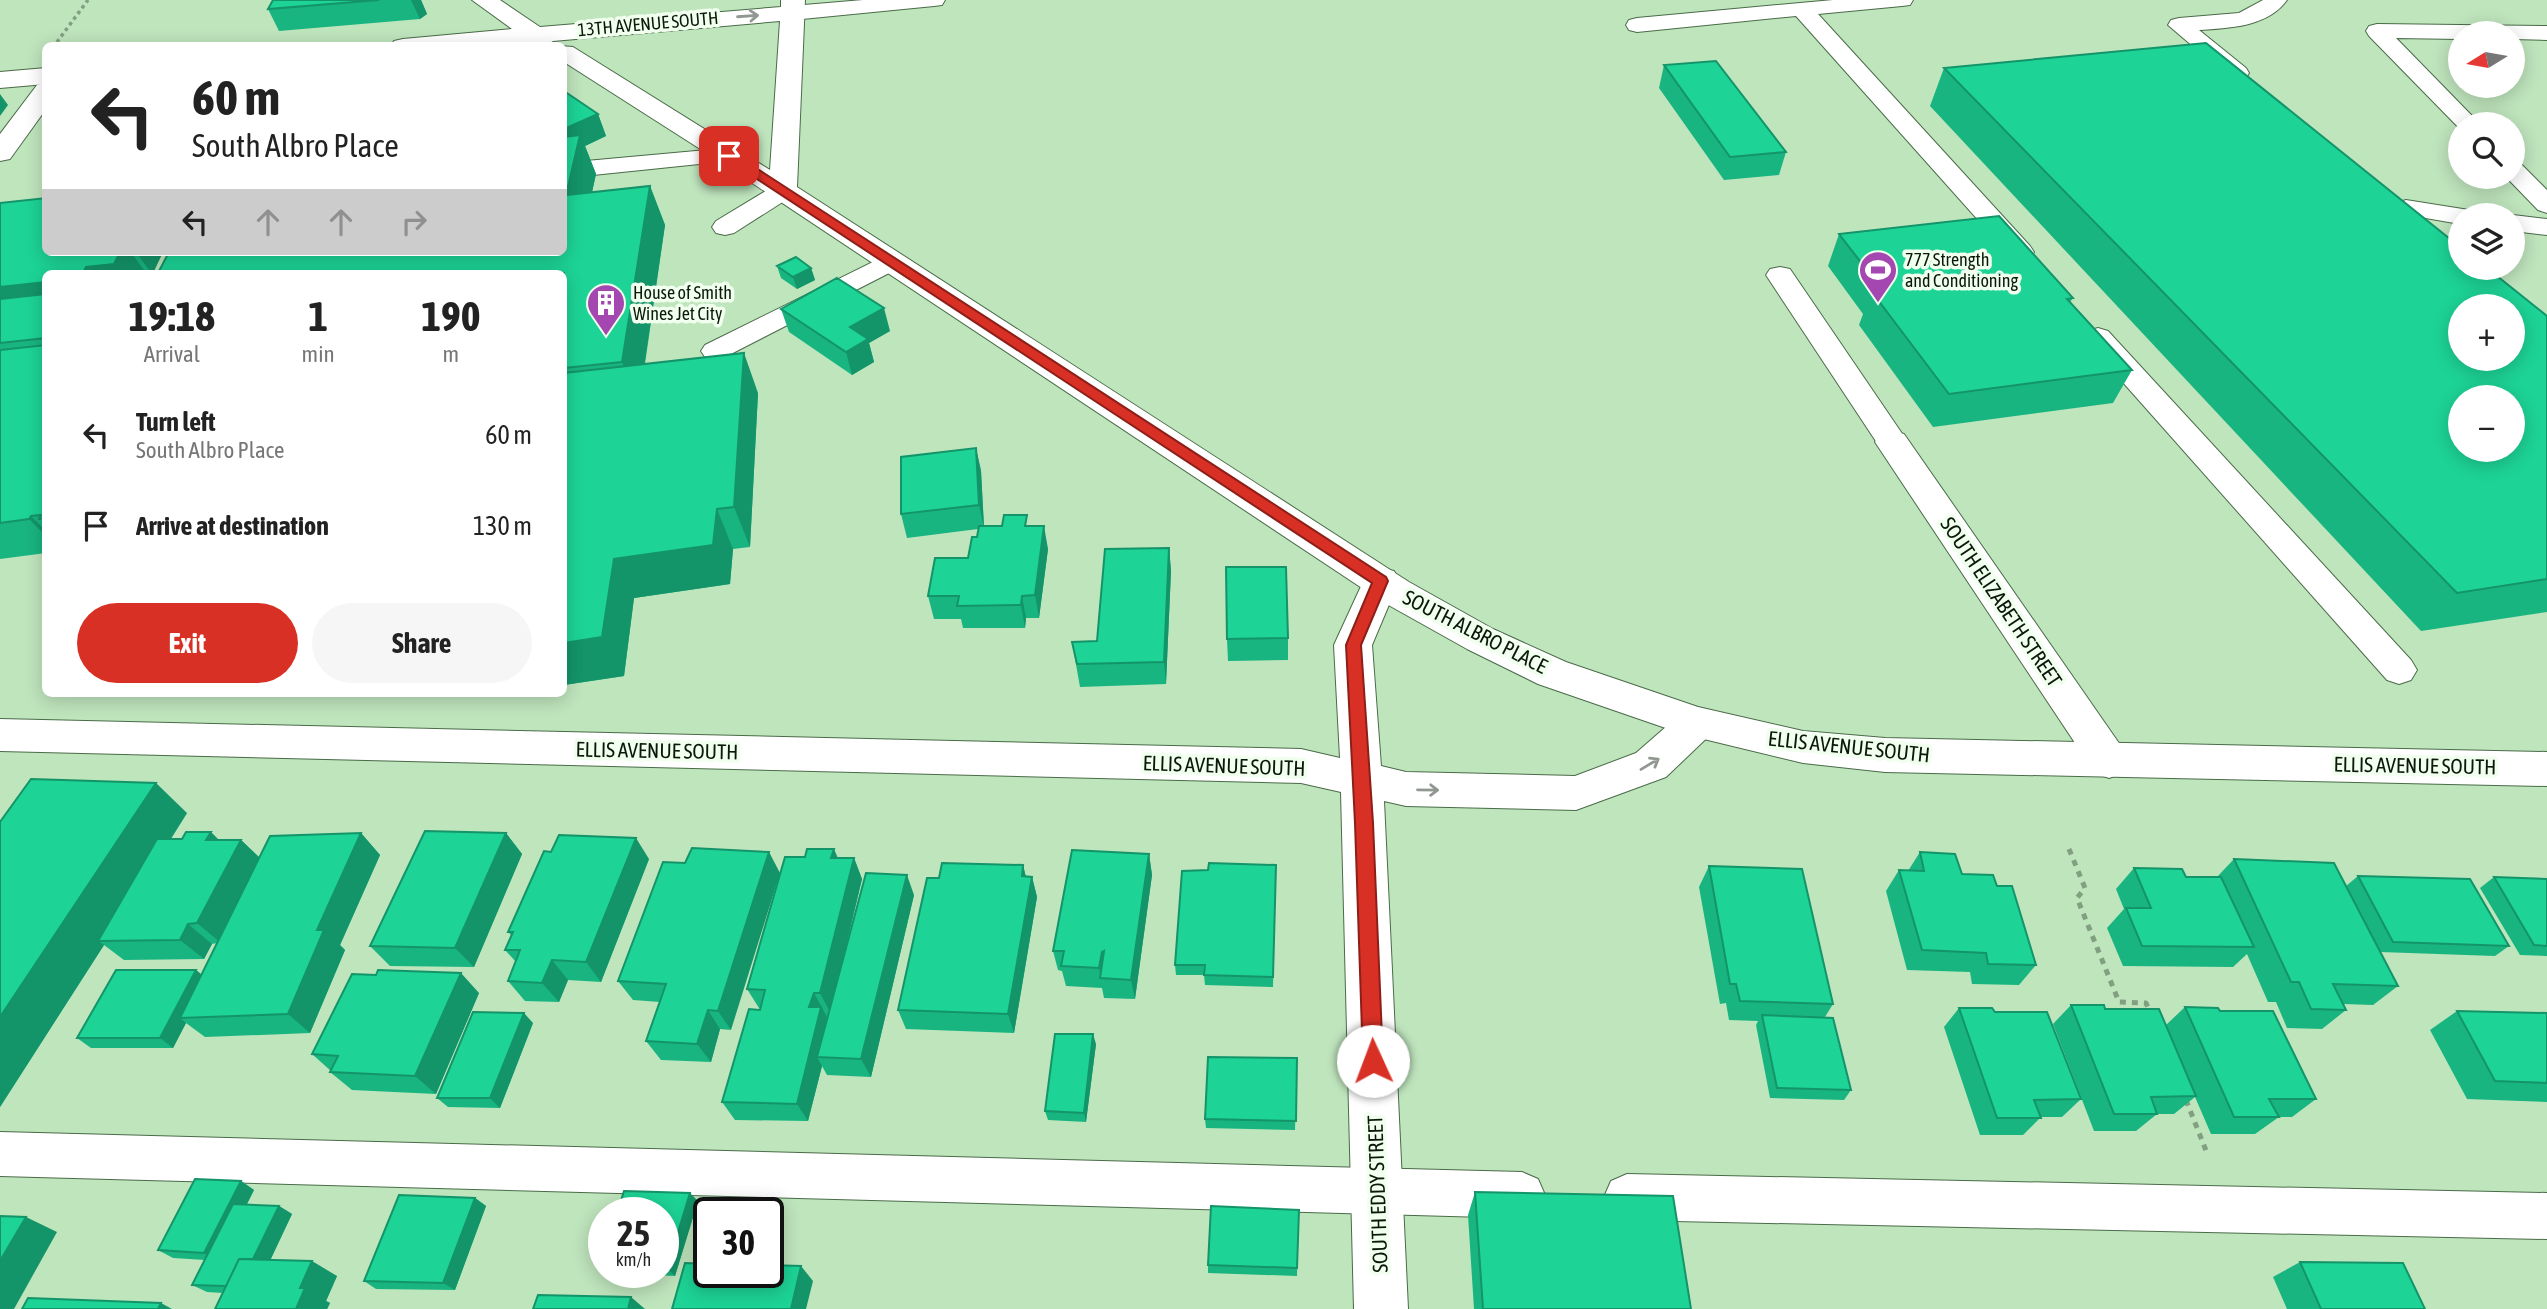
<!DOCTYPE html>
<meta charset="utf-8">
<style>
:root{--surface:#fff;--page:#f6f6f6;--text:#222;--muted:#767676;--accent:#d93025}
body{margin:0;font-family:"Asap Condensed",sans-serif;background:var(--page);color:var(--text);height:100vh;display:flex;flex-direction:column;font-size:26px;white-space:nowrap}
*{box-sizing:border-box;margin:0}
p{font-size:23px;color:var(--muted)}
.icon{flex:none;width:38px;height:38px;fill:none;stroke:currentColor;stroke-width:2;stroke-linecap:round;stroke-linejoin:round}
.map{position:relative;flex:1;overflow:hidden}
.details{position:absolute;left:42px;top:270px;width:525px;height:427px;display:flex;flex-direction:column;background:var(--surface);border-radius:10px;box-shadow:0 4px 18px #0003}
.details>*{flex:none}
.top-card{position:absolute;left:42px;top:42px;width:525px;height:214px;border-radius:10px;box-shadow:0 4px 18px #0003;background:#fff;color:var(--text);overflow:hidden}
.needle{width:46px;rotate:259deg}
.tools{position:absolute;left:2448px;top:21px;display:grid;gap:14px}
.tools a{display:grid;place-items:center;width:77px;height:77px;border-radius:50%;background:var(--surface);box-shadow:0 4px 18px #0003;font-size:35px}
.speed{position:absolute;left:588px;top:1197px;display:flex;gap:14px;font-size:35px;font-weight:700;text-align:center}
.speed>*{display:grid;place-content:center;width:91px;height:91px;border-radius:50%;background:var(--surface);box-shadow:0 4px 18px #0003;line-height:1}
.speed small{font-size:18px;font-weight:400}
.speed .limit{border:4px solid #111;border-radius:10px;background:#fff;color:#111}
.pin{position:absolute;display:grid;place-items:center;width:60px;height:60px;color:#fff;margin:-30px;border-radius:14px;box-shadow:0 4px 10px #0006}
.me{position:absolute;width:77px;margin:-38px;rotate:358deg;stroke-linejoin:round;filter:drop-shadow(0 0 5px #0008)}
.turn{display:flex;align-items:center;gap:24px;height:147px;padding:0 35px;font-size:32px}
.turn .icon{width:91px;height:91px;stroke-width:2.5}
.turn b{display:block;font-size:49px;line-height:60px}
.lanes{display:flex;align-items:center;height:66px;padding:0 35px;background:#0003;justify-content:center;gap:35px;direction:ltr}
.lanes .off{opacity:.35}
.eta{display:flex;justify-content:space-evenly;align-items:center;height:119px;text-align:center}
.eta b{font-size:42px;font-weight:700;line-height:49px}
.cta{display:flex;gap:14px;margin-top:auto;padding:14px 35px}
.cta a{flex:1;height:80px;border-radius:42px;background:var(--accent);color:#fff;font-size:28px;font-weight:700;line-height:80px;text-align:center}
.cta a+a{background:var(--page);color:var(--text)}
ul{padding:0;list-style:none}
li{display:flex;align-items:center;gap:21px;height:91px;padding:0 35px}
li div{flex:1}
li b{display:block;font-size:26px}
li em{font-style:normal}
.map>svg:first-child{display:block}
</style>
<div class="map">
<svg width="2547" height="1309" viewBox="0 0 2547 1309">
<rect width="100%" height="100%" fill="#bfe5bd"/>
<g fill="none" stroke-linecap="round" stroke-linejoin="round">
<defs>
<path id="lane" d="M863,0H945L942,5L934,6L792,20L784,18L781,13L784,8L792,6Z
M1833,0H1913L1910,5L1902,6L1818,14L2030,246L2034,252L2030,258L2021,260L2012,258L1796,16L1637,32L1629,30L1626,25L1629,20L1637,18Z
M2263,0H2287C2268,27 2229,28 2199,30L2246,68L2249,73L2246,78H2230L2168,25L2171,20L2179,18L2239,13Z
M2377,24L2547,26V40L2513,39V33H2460V39L2396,38L2480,124H2460V129L2369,36L2366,31L2369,26Z
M729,148L738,150L741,155L738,160L564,178V163Z
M2513,163L2522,165L2547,190V213L2538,210L2506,177H2513Z
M783,183L792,186L796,191L792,196L734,233L725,235L716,233L712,227L716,221L774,186Z
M2406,200L2469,210L2472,215H2460V224L2397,213L2393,208L2397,203Z
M2513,215L2547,219V235L2513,231Z
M889,254L899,256L902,262L899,268L725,357L715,360L705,357L701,351L705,345Z
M1780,267L1790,269L1903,435L1907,442L1903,449L1892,452L1881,449L1766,275L1770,269Z
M2098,328L2108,331L2411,660L2417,670L2411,680L2399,684L2387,680L2088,343L2084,337L2088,331Z
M0,1132L1522,1172L1538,1179L1545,1195L1538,1211L1522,1218L0,1176Z
M1627,1174L2547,1193V1239L1627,1220L1611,1213L1604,1197L1611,1181Z"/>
<path id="street" d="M46,82V109L10,159L0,161V134L37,85Z
M1892,431L1904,434L2123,749L2129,761L2123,773L2109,778L2095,773L1875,442L1880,434Z
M1381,568L1394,571L1399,581L1372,645L1381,766L1406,772L1575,776L1636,753L1683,712L1697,707L1711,712L1717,723L1711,734L1666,777L1576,810L1406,806L1384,801L1408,1309H1354L1341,792L1301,783L0,751V719L1301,749L1340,758L1334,645L1368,571Z"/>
<path id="secondary" d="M472,0H500L540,27L781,7V0H805L797,187L1409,582L1493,629L1566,662L1698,707L1803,731L1885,738L2547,752V786L1885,772L1803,763L1683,734L1538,684L1467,649L1383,602L719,161L564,62V46H560L573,47L770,170L780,21L553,41L545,46L531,42L495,46H391L394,41L403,39L512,29Z
M46,68V84L0,88V72Z"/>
</defs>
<use href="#lane" stroke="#4a6b48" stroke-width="2"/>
<use href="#street" stroke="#4a6b48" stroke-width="2"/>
<use href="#secondary" stroke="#4a6b48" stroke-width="2"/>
<path stroke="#82a081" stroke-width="3.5" stroke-dasharray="3.5 3.5" stroke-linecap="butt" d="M57,42L88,0"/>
<path stroke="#82a081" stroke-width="5" stroke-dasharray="6 6" stroke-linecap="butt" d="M2069,849L2085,888L2077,898L2119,1002L2146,1003L2151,1014
M2186,1100L2207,1153"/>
<use href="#lane" fill="#fff" fill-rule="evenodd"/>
<use href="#street" fill="#fff" fill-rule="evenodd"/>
<use href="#secondary" fill="#fff" fill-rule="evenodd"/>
</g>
<path fill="#19b581" d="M273,0H421L427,14L420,19L279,31L268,9Z
M1664,65L1786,152L1779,175L1724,180L1659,88Z
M1944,68L2547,316V612L2421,631L1930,106Z
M564,91L598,114L606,136L585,146L596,174L592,192L650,186L665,225L645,364L758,393L750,547L733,549L730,584L634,598L624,676L564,685Z
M0,203L46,252H163L153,273H46V553L0,559Z
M1839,234L2073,298L2070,302L2132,370L2113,403L1933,427L1859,325L1863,314L1828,266Z
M777,266L811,268L815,280L797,289L781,278Z
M781,309L890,331L869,343L874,362L852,375L789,332Z
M976,448L981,471L984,526H1029L1048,549L1039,618H1026L1025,628H963L961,619H934L928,596L968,558L977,537L978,529L907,538L901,514Z
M1169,548L1171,571L1166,684L1080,687L1072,642L1097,641Z
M1288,638V660L1228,661L1227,639Z
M187,813L171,839L241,840L260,858L361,833L380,855L340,945L345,950L310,1033L205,1037L186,1023L173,1048H91L77,1038L196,970L202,975L217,943L212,944L204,959L124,960L104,945L0,1107V822Z
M506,833L522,854L474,967L390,966L370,946Z
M1920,852L1962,874L2036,965L2019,985L1972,984L1970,972L1907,970L1886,891L1899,870L1908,871Z
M1149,854L1152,875L1135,999L1104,998L1102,988L1066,986L1062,971L1058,970L1053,951Z
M805,857L854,858L862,879L846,947L914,895L871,1077L827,1075L822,1066L808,1121L735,1120L722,1102L761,1009L759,1008L747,989Z
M649,859L601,982L568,980L559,1002L525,1001L508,981L516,962L505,950L512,936L508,932Z
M2234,859L2346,886L2358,876L2509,946L2495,956L2380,952L2398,986L2373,1005L2344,1004L2346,1010L2322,1029L2287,1028L2276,1002H2268L2247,954L2233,967L2123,966L2107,928L2124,909L2116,889L2134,868L2186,877H2217Z
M663,862L731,1030L720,1029L711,1062L661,1060L646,1041L660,1002L633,1000L618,981Z
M1023,865L1026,877H1032L1037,897L1014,1033L906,1029L898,1010L939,878Z
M1276,865L1273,987L1205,985L1204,975H1176L1175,965Z
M1709,866L1833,1004L1825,1017L1851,1090L1844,1100L1770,1098L1756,1025L1758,1021L1729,1020L1726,1003L1720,1004L1699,887Z
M2494,877L2547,879V956L2520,955L2480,888Z
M479,993L436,1094L352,1090L330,1072L331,1071L312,1054Z
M2071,1005L2105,1009L2166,1025L2185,1007L2220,1011L2316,1099L2292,1117H2279L2255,1134H2211L2195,1097L2174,1114H2157L2136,1131H2094L2053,1024Z
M1959,1008L1995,1012L2081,1099L2062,1117H2041L2023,1135H1980L1944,1027Z
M2457,1011L2547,1013V1102L2467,1099L2430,1030Z
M533,1023L500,1108L448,1107L437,1098Z
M1096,1044L1086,1122L1048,1120L1045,1111Z
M1297,1058L1295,1130L1206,1128L1205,1119Z
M241,1181L254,1190L247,1204L279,1206L292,1214L270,1260L337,1276L326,1301L330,1303L327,1309H215L223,1293L207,1292L192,1285L205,1260L173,1258L158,1250Z
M1475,1192L1691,1309H1474L1468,1215Z
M475,1198L486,1206L455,1290L376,1289L364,1281Z
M698,1201L675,1276L609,1273L608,1272H663V1213Z
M1299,1210L1297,1276L1208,1273V1265Z
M2300,1262L2425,1309H2287L2273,1277Z"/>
<path fill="#149469" d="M411,0H421L427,14L420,19Z
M0,94L8,105L0,116Z
M598,114L606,136L585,146L596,174L583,234L566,195L564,129Z
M650,186L665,225L639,401L622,362Z
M120,252H131L146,273H83L86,267Z
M136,252H163L153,273H151Z
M811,268L815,280L797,289L793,277Z
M46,282V317L0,322V287Z
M884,308L890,331L869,343L874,362L852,375L846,352L850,327Z
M744,353L758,393L750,547L734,507Z
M976,448L981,471L984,528L979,505Z
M717,509L733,549L730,584L634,598L624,676L564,685V643L614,559Z
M31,516L46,531V536L29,519Z
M1044,526L1048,549L1039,618L1035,595Z
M1169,548L1171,571L1166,684L1164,662Z
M1022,596L1026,618L1025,628L1021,605Z
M156,783L187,813L106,940L98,941L104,945L0,1107V1017Z
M211,832L233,854L206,840Z
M361,833L380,855L340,945L345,950L310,1033L288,1014L317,930Z
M506,833L522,854L474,967L455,948Z
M636,838L649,859L601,982L586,962Z
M241,840L263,861L221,943L197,923Z
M834,849L843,870L831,858Z
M769,852L780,873L731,1030L718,1011Z
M1149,854L1152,875L1135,999L1131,980Z
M854,858L862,879L830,1012L820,993Z
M1023,865L1028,886L1022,876Z
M907,875L914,895L871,1077L861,1059Z
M1032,877L1037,897L1014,1033L1008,1014Z
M188,924L212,944L204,959L180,940Z
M1102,952L1106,971L1101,978L1099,968Z
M552,960L568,980L559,1002L542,983Z
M196,970L209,981L180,1018L186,1023L173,1048L160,1038Z
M461,973L479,993L436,1094L415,1076Z
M814,993L832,1026L817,1057L822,1066L808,1121L797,1104L809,1007Z
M708,1010L720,1029L711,1062L697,1044Z
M524,1013L533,1023L500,1108L490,1098Z
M1093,1034L1096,1044L1086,1122L1084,1113Z
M241,1181L254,1190L218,1261L204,1253Z
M690,1193L698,1201L675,1276L667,1268Z
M475,1198L486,1206L455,1290L443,1283Z
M279,1206L292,1214L254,1295L240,1287Z
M26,1217L57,1232L14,1309H0V1261Z
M312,1261L337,1276L326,1301L330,1303L327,1309H296L300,1288Z
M801,1266L813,1281L806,1309H791Z
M631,1297L645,1309H628Z
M161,1303L172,1309H158Z"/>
<path fill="#1dd396" stroke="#149469" stroke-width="2" fill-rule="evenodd" d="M273,0H379L268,9Z
M2206,43L2460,247V268H2487L2547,316V579L2457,593L1944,68ZM2460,306H2513V359H2460ZM2460,397H2513V450H2460Z
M1716,61L1786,152L1730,157L1664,65Z
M564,91L598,114L564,129Z
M580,135L566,195L650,186L622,362L564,368V273H158L169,252H564V137Z
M46,198V252H120L114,264L86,267L83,273H46V282L0,287V203Z
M1999,216L2073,298L2067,299L2132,370L1949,394L1872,292L1883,291L1839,234Z
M796,257L811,268L793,277L777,266Z
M837,278L884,308L850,327L868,339L846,352L781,309Z
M46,294V338L0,343V299Z
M46,345V518L39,519L41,515L31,516L29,519L0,523V350Z
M744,353L734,507L717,509L713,545L614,559L602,637L564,643V373Z
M976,448L979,505L901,514V457Z
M1004,515H1027L1025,526H1044L1035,595L1022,596L1021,605L957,606L959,596H928L935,558H968L972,537H977L979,526H1002Z
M1169,548L1164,662L1077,664L1072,642L1097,641L1105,549Z
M1226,567H1286L1288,638L1227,639Z
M31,779L156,783L0,1017V822Z
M425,831L506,833L455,948L370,946Z
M186,832H211L206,840H241L197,923L188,924L180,940L98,941L157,839H182Z
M361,833L317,930H324L288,1014L180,1018L270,836Z
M559,835L636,838L586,962L552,960L542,983L508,981L520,950H505L513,932H508L544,851L551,852Z
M692,848L769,852L718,1011L708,1010L697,1044L646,1041L666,984L618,981L663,862L685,863Z
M807,849H834L831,858H854L820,993H814L809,1007H821L797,1104L722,1102L749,1009L760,1010L765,990L747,989L785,857H805Z
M1072,850L1149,854L1131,980L1100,978L1104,951L1102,952L1099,968L1061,966L1064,951H1053Z
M1920,852L1955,854L1962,874L1993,875L1997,886H2012L2036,965L1988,964L1986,953L1922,950L1899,870L1924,871Z
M2234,859L2334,863L2398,986L2333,984L2346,1010L2311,1009L2299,982H2291Z
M942,863L1023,865L1022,876L1032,877L1008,1014L898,1010L927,878H939Z
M1209,863L1276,865L1273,977L1204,975L1205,965H1175L1182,871L1208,870Z
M1709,866L1802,869L1833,1004L1740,1001L1736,984H1730Z
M2134,868L2182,869L2186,877H2221L2254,947L2142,946L2126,908H2151Z
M866,873L907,875L861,1059L817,1057Z
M2358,876L2470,879L2509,946L2393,942Z
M2494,877L2547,879V946L2534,945Z
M116,970H196L160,1038H77Z
M378,970L461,973L415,1076L330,1072L338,1056L312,1054L352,974L376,975Z
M2071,1005H2104L2105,1009H2159L2196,1096L2151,1097L2157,1114H2114Z
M2185,1007L2218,1008L2220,1011H2273L2316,1099H2269L2279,1117H2234Z
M1959,1008H1992L1995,1012H2047L2081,1099L2034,1100L2041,1118H1997Z
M2457,1011L2547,1013V1083L2495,1081Z
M473,1012L524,1013L490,1098H437Z
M1762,1015L1833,1018L1851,1090L1777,1088Z
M1055,1034H1093L1084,1113L1045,1111Z
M1208,1057L1297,1058L1296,1121L1205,1119Z
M195,1179L241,1181L204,1253L158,1250Z
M624,1191L690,1193L667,1268H663V1213H617Z
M1475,1192L1673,1196L1691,1309H1483Z
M399,1195L475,1198L443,1283L364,1281Z
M233,1204L279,1206L253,1259H239L226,1286L192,1285Z
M1211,1206L1299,1210L1297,1268L1208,1265Z
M0,1216L26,1217L0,1261Z
M604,1254V1266H600Z
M239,1259L312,1261L300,1288H305L296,1309H215Z
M2300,1262L2403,1263L2425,1309H2321Z
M685,1263L709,1264V1272H768V1265L801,1266L791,1309H672Z
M538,1295L631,1297L628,1309H533Z
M28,1298L161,1303L158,1309H22Z"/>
<defs><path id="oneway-shaft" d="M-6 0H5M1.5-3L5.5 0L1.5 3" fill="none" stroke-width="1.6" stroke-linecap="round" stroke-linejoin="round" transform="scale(1.75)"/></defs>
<g stroke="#919791">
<use href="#oneway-shaft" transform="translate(748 16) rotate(-4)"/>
<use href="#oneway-shaft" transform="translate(1650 764) rotate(-31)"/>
<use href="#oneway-shaft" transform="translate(1428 790) rotate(1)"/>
</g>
<path fill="#d93025" stroke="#8d1f18" stroke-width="2" d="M725,153H733L1386,577L1388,581L1361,645L1373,823L1383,1061L1380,1067L1373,1070L1366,1067L1363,1061L1355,823L1346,645L1372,583L725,158Z"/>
<defs>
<symbol id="stadium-pin" viewBox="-11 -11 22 30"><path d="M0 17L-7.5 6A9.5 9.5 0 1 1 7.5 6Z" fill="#a547b1" stroke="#f0ffee"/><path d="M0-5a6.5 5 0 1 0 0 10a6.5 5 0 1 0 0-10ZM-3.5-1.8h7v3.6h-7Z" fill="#fff"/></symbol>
<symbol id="building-pin" viewBox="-11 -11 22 30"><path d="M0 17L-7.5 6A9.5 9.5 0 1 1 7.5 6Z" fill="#a547b1" stroke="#f0ffee"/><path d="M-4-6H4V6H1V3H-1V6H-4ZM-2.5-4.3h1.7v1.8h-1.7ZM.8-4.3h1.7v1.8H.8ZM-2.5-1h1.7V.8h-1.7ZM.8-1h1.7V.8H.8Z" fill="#fff"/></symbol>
</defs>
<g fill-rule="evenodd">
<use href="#stadium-pin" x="1856" y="248" width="44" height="60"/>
<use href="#building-pin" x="584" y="281" width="44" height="60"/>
</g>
<g text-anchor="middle" stroke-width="7" stroke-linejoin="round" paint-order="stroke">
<g font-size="18" fill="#0b180a" stroke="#f0ffee">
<text transform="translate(648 24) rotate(-5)" y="6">13TH AVENUE SOUTH</text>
</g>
<g font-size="18" fill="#0b180a" stroke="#f0ffee" text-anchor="start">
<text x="1905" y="266">777 Strength<tspan x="1905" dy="21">and Conditioning</tspan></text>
<text x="633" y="299">House of Smith<tspan x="633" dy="21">Wines Jet City</tspan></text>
</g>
<g font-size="21" fill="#0b180a" stroke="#f0ffee">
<text transform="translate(2001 602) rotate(56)" y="7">SOUTH ELIZABETH STREET</text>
<text transform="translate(1475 632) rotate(27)" y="7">SOUTH ALBRO PLACE</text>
<text transform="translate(1849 747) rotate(6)" y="7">ELLIS AVENUE SOUTH</text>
<text transform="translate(657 751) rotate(1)" y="7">ELLIS AVENUE SOUTH</text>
<text transform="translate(1224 766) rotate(2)" y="7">ELLIS AVENUE SOUTH</text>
<text transform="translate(2415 766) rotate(1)" y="7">ELLIS AVENUE SOUTH</text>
<text transform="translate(1378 1194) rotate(-92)" y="7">SOUTH EDDY STREET</text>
</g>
</g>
</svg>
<div class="tools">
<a><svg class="needle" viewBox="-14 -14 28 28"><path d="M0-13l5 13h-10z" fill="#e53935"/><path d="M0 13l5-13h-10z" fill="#767676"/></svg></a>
<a><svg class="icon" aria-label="search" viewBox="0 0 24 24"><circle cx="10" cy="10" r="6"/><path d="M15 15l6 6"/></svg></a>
<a><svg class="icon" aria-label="layers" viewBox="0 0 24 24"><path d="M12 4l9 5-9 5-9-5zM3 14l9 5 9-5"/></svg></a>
<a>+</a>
<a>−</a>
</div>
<div class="speed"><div>25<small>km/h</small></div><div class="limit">30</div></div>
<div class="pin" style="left:729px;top:156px;background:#d93025"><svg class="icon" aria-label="arrive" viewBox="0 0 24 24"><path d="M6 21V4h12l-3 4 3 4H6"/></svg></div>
<svg class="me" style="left:1373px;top:1061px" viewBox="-20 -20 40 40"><circle r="19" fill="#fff"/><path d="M0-13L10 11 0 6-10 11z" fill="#d93025"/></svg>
<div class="top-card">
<div class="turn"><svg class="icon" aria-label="left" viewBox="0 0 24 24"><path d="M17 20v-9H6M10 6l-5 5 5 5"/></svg><div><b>60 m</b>South Albro Place</div></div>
<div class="lanes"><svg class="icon" aria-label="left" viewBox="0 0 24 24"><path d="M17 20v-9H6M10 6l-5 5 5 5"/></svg><svg class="icon off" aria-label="ahead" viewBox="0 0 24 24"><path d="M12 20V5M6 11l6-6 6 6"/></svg><svg class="icon off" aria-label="ahead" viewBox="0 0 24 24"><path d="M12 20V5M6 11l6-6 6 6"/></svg><svg class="icon off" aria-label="right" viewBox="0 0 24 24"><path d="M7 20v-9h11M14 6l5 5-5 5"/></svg></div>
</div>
<section class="details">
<div class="eta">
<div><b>19:18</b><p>Arrival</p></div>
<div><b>1</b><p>min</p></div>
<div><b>190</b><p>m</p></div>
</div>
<ul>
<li><svg class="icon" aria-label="left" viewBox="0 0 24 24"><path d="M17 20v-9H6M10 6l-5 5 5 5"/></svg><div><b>Turn left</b><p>South Albro Place</p></div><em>60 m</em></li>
<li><svg class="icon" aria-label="arrive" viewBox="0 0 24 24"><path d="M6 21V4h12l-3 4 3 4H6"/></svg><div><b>Arrive at destination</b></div><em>130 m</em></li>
</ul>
<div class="cta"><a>Exit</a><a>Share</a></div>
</section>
</div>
